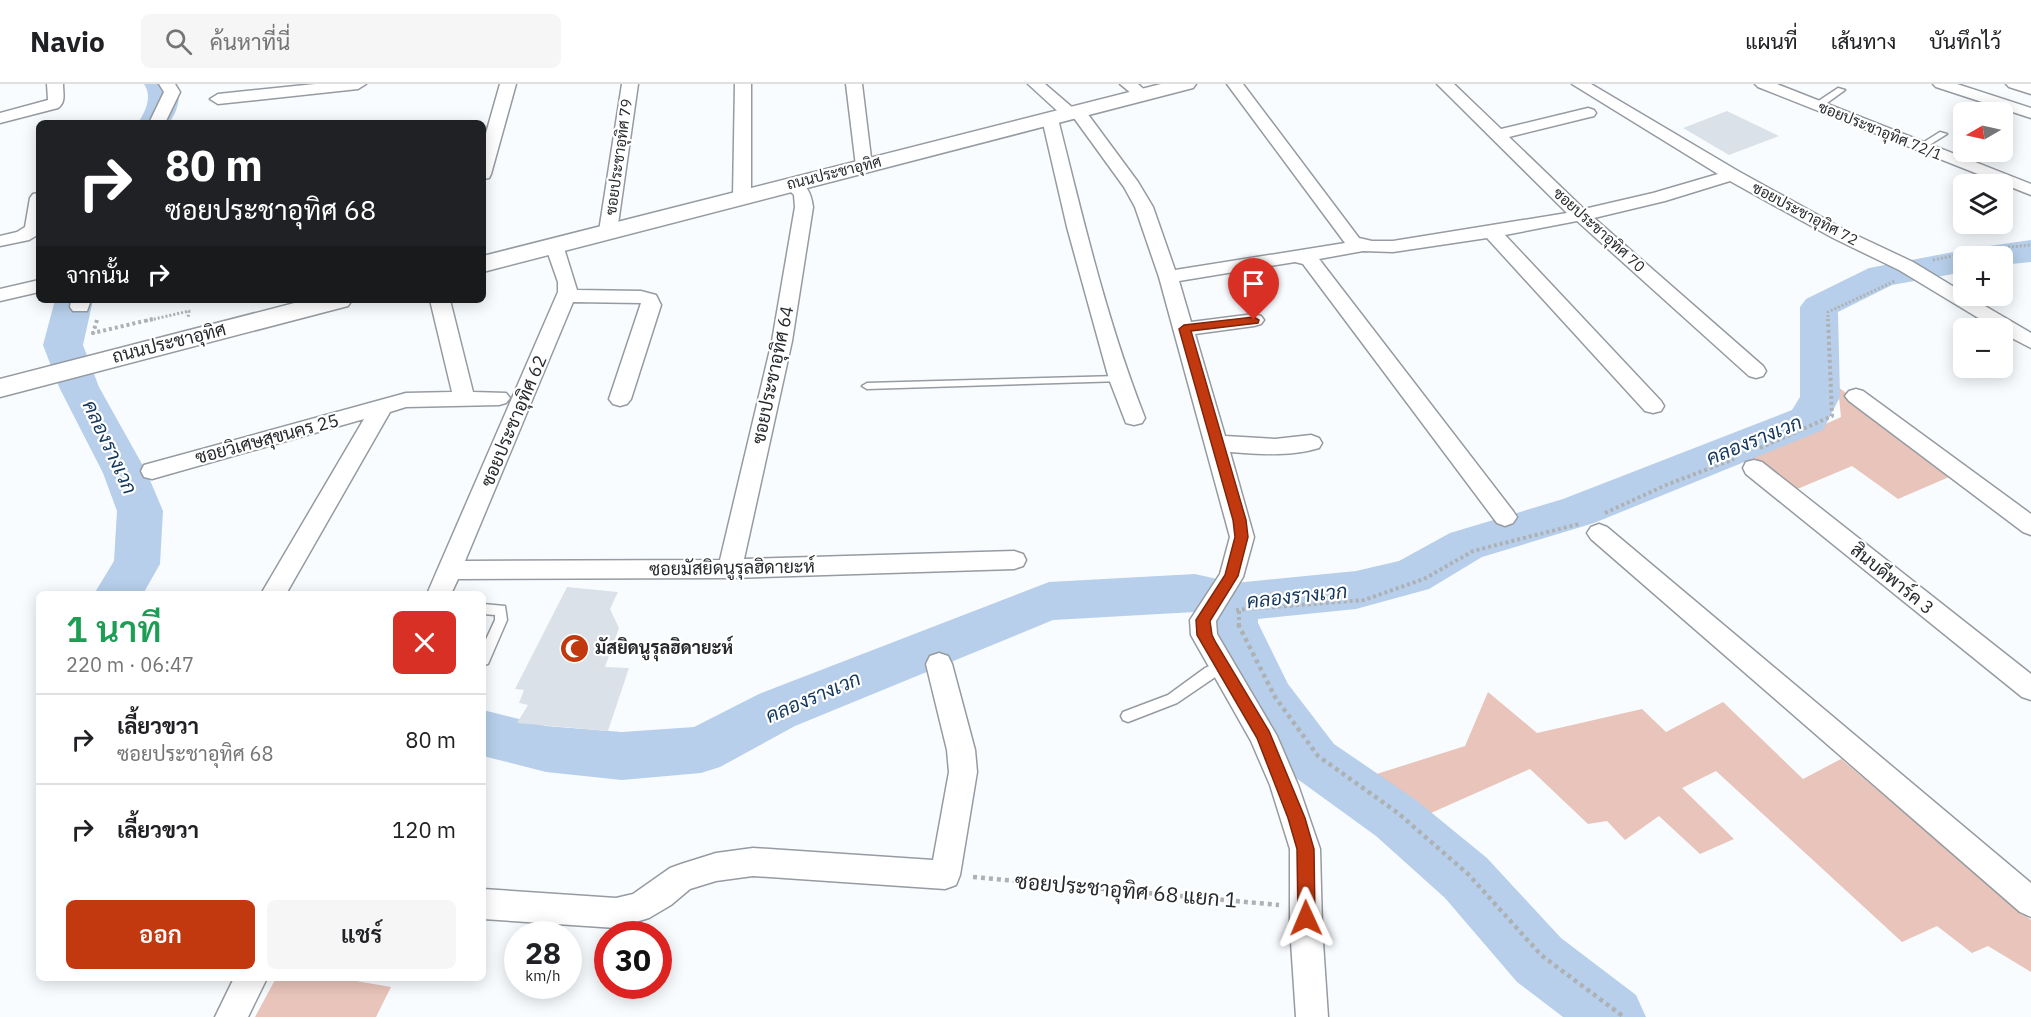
<!DOCTYPE html>
<html lang="th">
<meta charset="utf-8">
<style>
:root{--surface:#fff;--page:#f6f6f6;--text:#202124;--muted:#757577;--line:#e0e0e0;--accent:#c23910}
body{margin:0;font-family:"IBM Plex Sans",Sarabun,sans-serif;background:var(--page);color:var(--text);height:100vh;display:flex;flex-direction:column;font-size:22px;white-space:nowrap}
*{box-sizing:border-box;margin:0}
p{font-size:20px;color:var(--muted)}
.icon{flex:none;width:33px;height:33px;fill:none;stroke:currentColor;stroke-width:2;stroke-linecap:round;stroke-linejoin:round}
.map{position:relative;flex:1;overflow:hidden}
.sheet{position:absolute;left:36px;top:507px;width:450px;height:390px;display:flex;flex-direction:column;background:var(--surface);border-radius:9px;box-shadow:0 3px 15px #0003}
.sheet>*{flex:none}
.hud{position:absolute;left:36px;top:36px;width:450px;height:183px;border-radius:9px;box-shadow:0 3px 15px #0003;background:#202124;color:#fff;overflow:hidden}
.needle{width:39px;rotate:261deg}
.fabs{position:absolute;left:1953px;top:18px;display:grid;gap:12px}
.fabs a{display:grid;place-items:center;width:60px;height:60px;border-radius:9px;background:var(--surface);box-shadow:0 3px 15px #0003;font-size:30px}
.speed{position:absolute;left:504px;top:837px;display:flex;gap:12px;font-size:30px;font-weight:700;text-align:center}
.speed>*{display:grid;place-content:center;width:78px;height:78px;border-radius:50%;background:var(--surface);box-shadow:0 3px 15px #0003;line-height:1}
.speed small{font-size:15px;font-weight:400}
.speed .limit{border:9px solid #d22;background:#fff;color:#111}
.pin{position:absolute;display:grid;place-items:center;width:51px;height:51px;color:#fff;margin:-62px -26px;border-radius:50% 50% 50% 0;rotate:-45deg;box-shadow:0 0 6px #0007}
.pin .icon{rotate:45deg}
.me{position:absolute;width:66px;margin:-33px;rotate:359deg;stroke-linejoin:round;filter:drop-shadow(0 0 4px #0008)}
.turn{display:flex;align-items:center;gap:21px;height:126px;padding:0 30px;font-size:27px}
.turn .icon{width:78px;height:78px;stroke-width:2.5}
.turn b{display:block;font-size:42px;line-height:51px}
.then{display:flex;align-items:center;height:57px;padding:0 30px;background:#0003;gap:12px;font-size:22px}
.round{display:grid;place-items:center;flex:none;width:63px;height:63px;border-radius:9px;background:var(--page)}
.head{display:flex;align-items:center;justify-content:space-between;height:102px;padding:0 30px}
h1{font-size:36px;font-weight:600;line-height:45px;color:#1e9e55}
.primary-button{display:flex;gap:12px;margin-top:auto;padding:12px 30px}
.primary-button a{flex:1;height:69px;border-radius:9px;background:var(--accent);color:#fff;font-size:24px;font-weight:600;line-height:69px;text-align:center}
.primary-button a+a{background:var(--page);color:var(--text)}
ul{padding:0;list-style:none}
li{display:flex;align-items:center;gap:18px;height:90px;padding:0 30px;border-top:2px solid var(--line)}
li div{flex:1}
li b{display:block;font-size:22px}
li em{font-style:normal}
header{display:flex;align-items:center;gap:36px;box-sizing:border-box;height:84px;padding:0 30px;background:var(--surface);border-bottom:2px solid var(--line)}
header strong{font-size:28px}
nav{display:flex;gap:33px;margin-inline-start:auto;font-size:21px}
.search{width:420px;height:54px;background:var(--page);display:flex;align-items:center;gap:15px;box-sizing:border-box;padding:0 21px;border-radius:9px;color:var(--muted);font-size:22px}
.map>svg:first-child{display:block}
</style>
<header>
<strong>Navio</strong>
<div class="search"><svg class="icon" aria-label="search" viewBox="0 0 24 24"><circle cx="10" cy="10" r="6"/><path d="M15 15l6 6"/></svg>ค้นหาที่นี่</div>
<nav><a>แผนที่</a><a>เส้นทาง</a><a>บันทึกไว้</a></nav>
</header>
<div class="map">
<svg width="2031" height="933" viewBox="0 0 2031 933">
<rect width="100%" height="100%" fill="#f9fcff"/>
<path fill="#e8c4ba" d="M1838,303L1956,390L1898,415L1852,382L1795,406L1750,374L1841,333Z
M1488,608L1537,649L1642,625L1666,648L1723,618L1803,695L1841,675L2031,836V888L1988,862L1972,869L1937,842L1902,858L1716,687L1682,704L1734,755L1700,770L1659,732L1625,756L1607,737L1588,740L1530,685L1413,737L1364,694L1465,662Z
M276,894H339L391,903L376,933H255Z"/>
<g fill="none" stroke-linecap="round" stroke-linejoin="round">
<path fill="#b7cfea" fill-rule="evenodd" d="M144,0H175C183,12 177,28 169,39H138C145,28 153,13 144,0Z
M2031,156V178L2002,181V172H1964V188L1892,201L1838,228L1840,313L1823,346L1594,439L1482,473L1429,505L1356,525L1258,535V539L1288,600L1334,660L1416,716L1487,774L1561,854L1636,911L1646,933H1563L1517,898L1445,814L1376,752L1296,694L1252,630L1208,539L1209,531L1195,528L1053,536L795,642L720,683L701,689L622,696L546,688L483,672V626L546,642L622,648L694,643L759,610L1049,498L1195,490L1235,499L1356,487L1399,477L1450,449L1563,415L1792,326L1800,313V223L1806,215L1869,184L1964,166L1973,168L1975,164Z
M55,216H93L83,261L99,303L147,389L163,427L160,480L143,510H94L114,477L117,427L103,389L59,303L43,261Z"/>
</g>
<path fill="#dbe1e8" d="M1727,27L1779,52L1729,71L1683,44Z
M567,503L618,508L610,525L619,544L605,583L629,584L608,647L517,639L528,621L519,619L524,606L515,605Z"/>
<g fill="none" stroke-linecap="round" stroke-linejoin="round">
<defs>
<path id="service" d="M1838,4L1845,6L1820,24H1814V20Z
M1940,48L1947,50L1923,65L1916,63Z
M1119,292L1124,295L1123,297L867,305L862,302L867,299Z
M483,520L505,522L507,536L488,580L483,581V562L495,536V531L483,530Z
M1222,576L1227,577L1229,581L1227,585L1177,619L1128,638L1123,636L1121,632L1123,628L1168,611L1205,584Z"/>
<path id="minor" d="M47,0H63C63,10 66,18 58,24L0,39V29L48,16Z
M159,0H175L180,8L165,39H149L164,8Z
M315,0H366L358,5L218,20L210,15L218,10Z
M500,0H516L491,90L489,94L483,95V60Z
M622,0H638L617,147L614,151H602L599,147Z
M735,0H751V112L748,116H736L733,112Z
M846,0H862L872,82L864,87L856,82Z
M1028,0H1045L1073,24L1084,25L1138,98L1153,123L1175,186L1345,159L1227,0H1243L1359,154L1372,157H1393L1567,129L1437,0H1454L1501,45L1588,24L1594,26L1596,29L1594,32L1509,53L1584,125L1653,109L1718,90L1572,0H1591L1738,87L1845,146L1913,178L1964,209V212H1968L2031,249V264L2002,249V244H1995L1899,186L1833,154L1730,97L1665,117L1594,134L1763,282L1766,287L1763,292L1756,294L1749,292L1577,137L1505,151L1661,317L1664,322L1661,327L1653,329L1645,327L1487,154L1393,168L1363,167L1319,175L1513,427L1517,433L1513,439L1505,442L1497,439L1303,180L1295,178L1179,197L1191,238L1254,230L1261,232L1264,236L1261,240L1254,242L1195,250L1225,352L1275,355L1311,351L1319,354L1322,359L1319,364C1290,373 1260,370 1230,368L1254,453L1243,493L1216,537L1217,550L1277,652L1298,701L1320,765L1322,843L1328,933H1296L1290,843V765L1270,701L1251,657L1191,551L1190,536L1220,490L1230,453L1159,193L1135,123L1124,103L1074,34L1064,33Z
M1120,0H1138L1150,11L1142,16L1137,14Z
M1755,0H1777L2031,100V111L1758,3Z
M1933,0H1957L2031,24V34L1936,3Z
M2006,0H2031V10L2009,3Z
M1050,30L1058,35C1083,135 1107,238 1145,334L1142,339L1134,341L1126,339L1109,295L1067,143L1042,35Z
M792,95C807,99 811,109 813,123L792,257L744,475L1014,467L1023,470L1026,476L1023,482L1014,485L730,494L458,495L451,510H427L558,208V198L545,161L548,157H560L563,161L577,206L641,207L656,211L661,221L631,315L627,320L620,322L613,320L609,315L641,219L573,218L465,477L720,476L772,257L795,123L794,111L783,100L786,96Z
M39,109V150L29,156L0,162V152L17,148L25,143L30,114L33,110Z
M39,196V208L0,217V205Z
M71,216H91L87,227H73L70,223Z
M430,216H450L473,308L506,309L510,314L506,319L499,321L406,323L390,328L286,510H261L364,335L152,395L144,393L141,387L144,381L406,309L452,308Z
M1856,305L1863,307L2031,430V451L2023,448L1849,317L1845,312L1849,307Z
M1754,376L1762,378L2031,590V616L2022,613L1746,390L1743,384L1746,378Z
M1599,440L1607,443L2031,799V833L2020,828L1591,455L1587,449L1591,443Z
M939,569L948,572L952,580L975,666L977,688L960,791L956,801L945,805L753,792L716,797L690,805L671,821L649,834L616,844L483,835V805L616,814L633,810L670,784L681,780L716,769L753,764L933,776L949,688L947,666L926,580L930,572Z
M234,894H267L248,933H215Z"/>
<path id="secondary" d="M1161,0H1196L1193,4L483,188V172Z
M306,216H352L348,222L0,313V295Z"/>
</defs>
<use href="#service" stroke="#959ba1" stroke-width="3"/>
<use href="#minor" stroke="#959ba1" stroke-width="3"/>
<use href="#secondary" stroke="#959ba1" stroke-width="3"/>
<path stroke="#aeb1b3" stroke-width="3" stroke-dasharray="2 2" stroke-linecap="butt" d="M1933,176L1987,165L2031,161
M146,237L189,227L188,234
M1828,237V228L1895,197"/>
<path stroke="#aeb1b3" stroke-width="4" stroke-dasharray="3 3" stroke-linecap="butt" d="M97,236L93,249L153,235
M1760,364L1832,332L1828,235
M1605,429L1666,401L1734,375
M1236,526L1364,516L1424,495L1473,467L1579,440
M1239,527V541"/>
<path stroke="#aeb1b3" stroke-width="4.5" stroke-dasharray="4 4" stroke-linecap="butt" d="M1238,540L1275,613L1318,672L1398,729L1469,791L1541,871L1624,933
M973,793L1279,821"/>
<use href="#service" fill="#fff" fill-rule="evenodd"/>
<use href="#minor" fill="#fff" fill-rule="evenodd"/>
<use href="#secondary" fill="#fff" fill-rule="evenodd"/>
</g>
<path fill="#c23910" stroke="#7e250a" stroke-width="1.5" d="M1254,233L1259,236L1258,239L1191,247L1246,436L1248,453L1238,492L1210,537L1212,551L1216,559L1269,647L1305,734L1314,765L1315,834L1313,840L1306,842L1300,840L1298,834L1297,765L1288,734L1257,654L1197,551L1196,536L1225,491L1235,453L1233,436L1179,245L1184,241Z"/>
<defs>
<symbol id="mosque-disc" viewBox="-11 -11 22 22"><circle r="9.5" fill="#c23910" stroke="#fff"/><path d="M3.5-4.9A6 6 0 1 0 3.5 4.9A5 5 0 1 1 3.5-4.9Z" fill="#fff"/></symbol>
</defs>
<g fill-rule="evenodd">
<use href="#mosque-disc" x="558" y="548" width="33" height="33"/>
</g>
<g text-anchor="middle" stroke-width="4.5" stroke-linejoin="round" paint-order="stroke">
<g font-size="15" fill="#272a2c" stroke="#fff">
<text transform="translate(1880 47) rotate(22)" y="5">ซอยประชาอุทิศ 72/1</text>
<text transform="translate(619 73) rotate(-82)" y="5">ซอยประชาอุทิศ 79</text>
<text transform="translate(834 89) rotate(-14)" y="5">ถนนประชาอุทิศ</text>
<text transform="translate(1805 130) rotate(28)" y="5">ซอยประชาอุทิศ 72</text>
<text transform="translate(1599 146) rotate(42)" y="5">ซอยประชาอุทิศ 70</text>
</g>
<g font-size="18" fill="#272a2c" stroke="#fff">
<text transform="translate(169 259) rotate(-14)" y="6">ถนนประชาอุทิศ</text>
<text transform="translate(773 291) rotate(-78)" y="6">ซอยประชาอุทิศ 64</text>
<text transform="translate(514 337) rotate(-67)" y="6">ซอยประชาอุทิศ 62</text>
<text transform="translate(267 355) rotate(-15)" y="6">ซอยวิเศษสุขนคร 25</text>
<text transform="translate(732 484) rotate(-1)" y="6">ซอยมัสยิดนูรุลฮิดายะห์</text>
<text transform="translate(1892 495) rotate(39)" y="6">สินบดีพาร์ค 3</text>
</g>
<g font-size="18" font-weight="bold" fill="#272a2c" stroke="#fff" text-anchor="start">
<text x="595" y="570">มัสยิดนูรุลฮิดายะห์</text>
</g>
<g font-size="20" font-style="italic" fill="#14385d" stroke="#fff">
<text transform="translate(1754 356) rotate(-22)" y="7">คลองรางเวก</text>
<text transform="translate(110 363) rotate(65)" y="7">คลองรางเวก</text>
<text transform="translate(1297 512) rotate(-6)" y="7">คลองรางเวก</text>
<text transform="translate(813 613) rotate(-23)" y="7">คลองรางเวก</text>
</g>
<g font-size="21" fill="#272a2c" stroke="#fff">
<text transform="translate(1126 807) rotate(5)" y="7">ซอยประชาอุทิศ 68 แยก 1</text>
</g>
</g>
</svg>
<div class="fabs">
<a><svg class="needle" viewBox="-14 -14 28 28"><path d="M0-13l5 13h-10z" fill="#e53935"/><path d="M0 13l5-13h-10z" fill="#757577"/></svg></a>
<a><svg class="icon" aria-label="layers" viewBox="0 0 24 24"><path d="M12 4l9 5-9 5-9-5zM3 14l9 5 9-5"/></svg></a>
<a>+</a>
<a>−</a>
</div>
<div class="speed"><div>28<small>km/h</small></div><div class="limit">30</div></div>
<div class="pin" style="left:1254px;top:236px;background:#d93025"><svg class="icon" aria-label="arrive" viewBox="0 0 24 24"><path d="M6 21V4h12l-3 4 3 4H6"/></svg></div>
<svg class="me" style="left:1306px;top:834px" viewBox="-20 -20 40 40"><path d="M0-17L14 15 0 8-14 15z" fill="#c23910" stroke="#fff" stroke-width="4"/></svg>
<div class="hud">
<div class="turn"><svg class="icon" aria-label="right" viewBox="0 0 24 24"><path d="M7 20v-9h11M14 6l5 5-5 5"/></svg><div><b>80 m</b>ซอยประชาอุทิศ 68</div></div>
<div class="then">จากนั้น<svg class="icon" aria-label="right" viewBox="0 0 24 24"><path d="M7 20v-9h11M14 6l5 5-5 5"/></svg></div>
</div>
<section class="sheet">
<div class="head"><div><h1>1 นาที</h1><p>220 m · 06:47</p></div><a class="round" style="background:#d93025;color:#fff"><svg class="icon" aria-label="close" viewBox="0 0 24 24"><path d="M6 6l12 12M18 6L6 18"/></svg></a></div>
<ul>
<li><svg class="icon" aria-label="right" viewBox="0 0 24 24"><path d="M7 20v-9h11M14 6l5 5-5 5"/></svg><div><b>เลี้ยวขวา</b><p>ซอยประชาอุทิศ 68</p></div><em>80 m</em></li>
<li><svg class="icon" aria-label="right" viewBox="0 0 24 24"><path d="M7 20v-9h11M14 6l5 5-5 5"/></svg><div><b>เลี้ยวขวา</b></div><em>120 m</em></li>
</ul>
<div class="primary-button"><a>ออก</a><a>แชร์</a></div>
</section>
</div>
